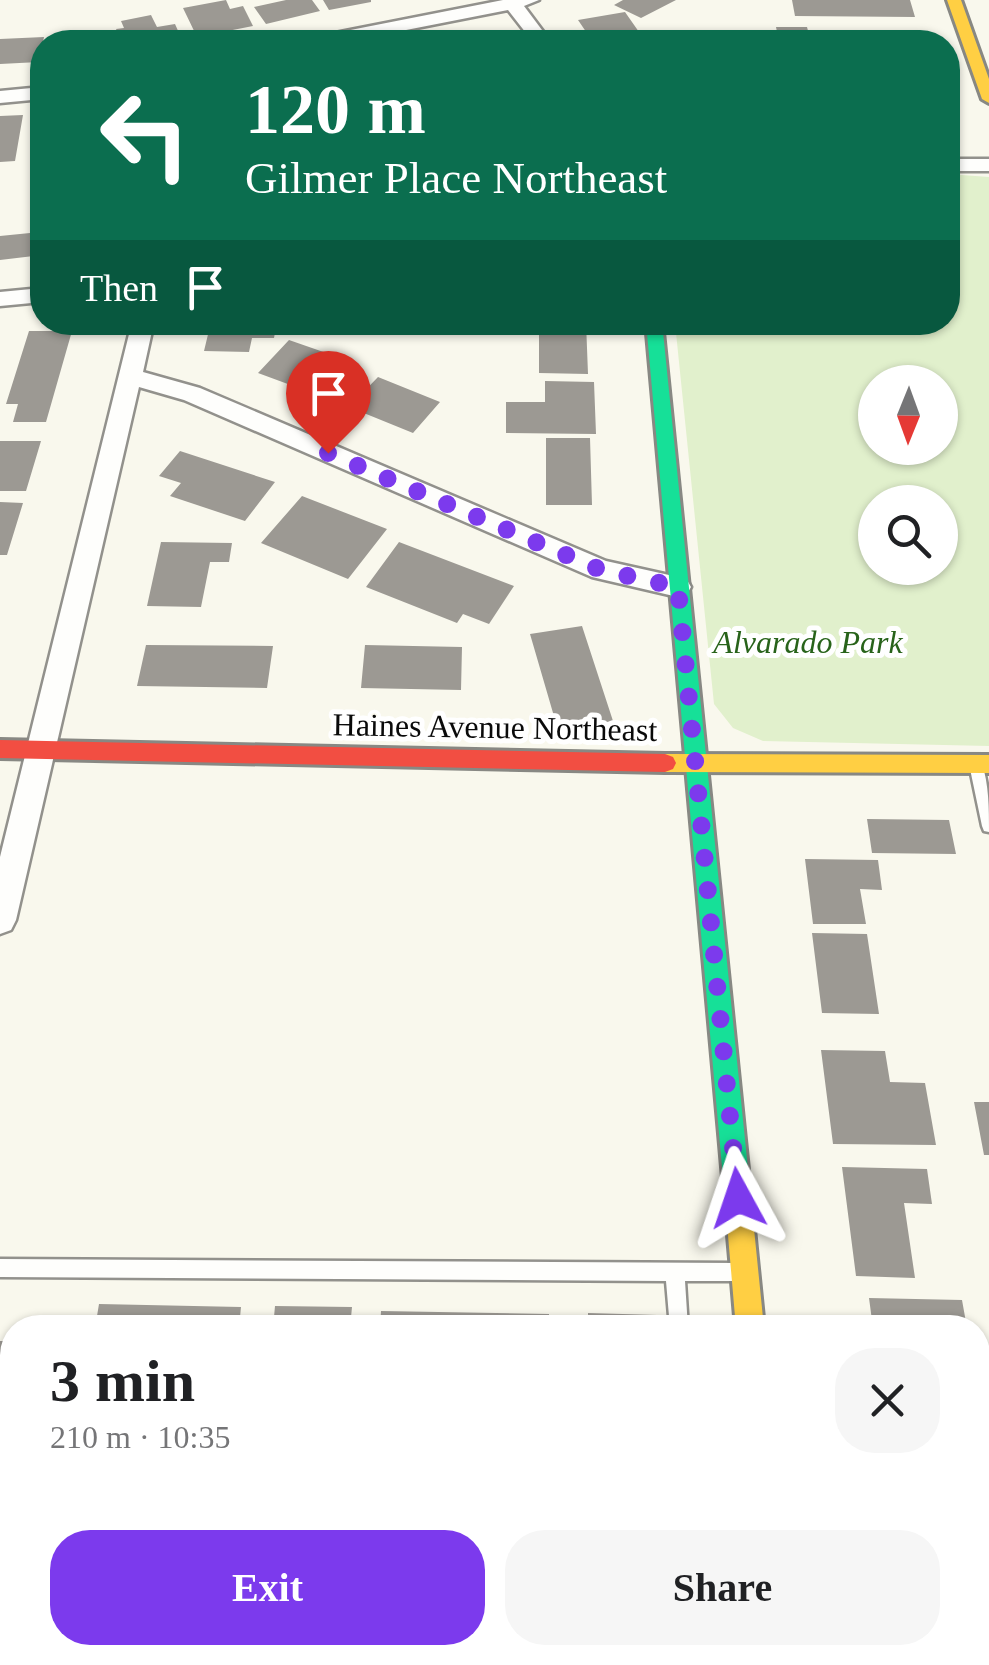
<!DOCTYPE html>
<meta charset="utf-8">
<style>
:root{--surface:#fff;--page:#f6f6f6;--text:#202124;--muted:#757577;--accent:#7c3aed}
body{margin:0;font-family:"Times New Roman",serif;background:var(--page);color:var(--text);height:100vh;display:flex;flex-direction:column;font-size:38px;white-space:nowrap}
*{box-sizing:border-box;margin:0}
p{font-size:32px;color:var(--muted)}
.icon{flex:none;width:55px;height:55px;fill:none;stroke:currentColor;stroke-width:2;stroke-linecap:round;stroke-linejoin:round}
.map{position:relative;flex:1;overflow:hidden}
.details{position:absolute;left:0px;top:1315px;width:990px;height:350px;display:flex;flex-direction:column;background:var(--surface);border-radius:40px 40px 0 0;box-shadow:0 2px 8px #0004}
.details>*{flex:none}
.top-card{position:absolute;left:30px;top:30px;width:930px;height:305px;border-radius:40px;box-shadow:0 2px 8px #0004;background:#0b6e4f;color:#fff;overflow:hidden}
.needle{width:65px;rotate:181deg}
.tools{position:absolute;left:858px;top:365px;display:grid;gap:20px}
.tools a{display:grid;place-items:center;width:100px;height:100px;border-radius:50%;background:var(--surface);box-shadow:0 2px 8px #0004;font-size:50px}
.pin{position:absolute;display:grid;place-items:center;width:85px;height:85px;color:#fff;margin:-102px -42px;border-radius:50% 50% 50% 0;rotate:-45deg;box-shadow:0 0 10px #0007}
.pin .icon{rotate:45deg}
.me{position:absolute;width:110px;margin:-55px;rotate:355deg;stroke-linejoin:round;filter:drop-shadow(0 0 8px #0008)}
.turn{display:flex;align-items:center;gap:35px;height:210px;padding:0 50px;font-size:45px}
.turn .icon{width:130px;height:130px;stroke-width:2.5}
.turn b{display:block;font-size:70px;line-height:85px}
.then{display:flex;align-items:center;height:95px;padding:0 50px;background:#0003;gap:20px;font-size:38px}
.round{display:grid;place-items:center;flex:none;width:105px;height:105px;border-radius:40px;background:var(--page)}
.overview{display:flex;align-items:center;justify-content:space-between;height:170px;padding:0 50px}
h1{font-size:60px;font-weight:600;line-height:75px}
.action{display:flex;gap:20px;margin-top:auto;padding:20px 50px}
.action a{flex:1;height:115px;border-radius:40px;background:var(--accent);color:#fff;font-size:40px;font-weight:600;line-height:115px;text-align:center}
.action a+a{background:var(--page);color:var(--text)}
.map>svg:first-child{display:block}
</style>
<div class="map">
<svg width="989" height="1665" viewBox="0 0 989 1665">
<rect width="100%" height="100%" fill="#f9f8ed"/>
<path fill="#e1f0cc" fill-rule="evenodd" d="M948,174L989,177V746L763,741L733,728L714,704L675,323L948,322ZM875,382H940V448H875ZM875,502H940V568H875Z"/>
<path fill="#9c9993" d="M226,0L230,9L243,6L253,26L197,37L183,8Z
M286,0H312L320,11L266,24L254,7Z
M323,0H371V2L329,10Z
M623,0H676L641,18L614,5Z
M792,0H910L915,17L795,16Z
M625,12L646,42H593L578,20Z
M151,15L157,27L175,24L183,42H122L116,29L124,28L121,21Z
M776,27H807L811,42H779Z
M111,31L113,42H49L48,40Z
M44,37L39,62L0,64V39Z
M23,115L15,161L0,162V116Z
M42,122V156L30,158L31,123Z
M42,223V255L0,260V236L30,233V224Z
M211,322H277L274,338H252L249,352L204,351Z
M539,322H586L588,374L539,373Z
M29,331H72L46,422H13L18,404H6Z
M289,340L335,356L330,362L348,368L323,397L258,373Z
M378,377L440,402L413,433L349,407Z
M545,381L594,382L596,434L506,433V402H545Z
M546,438H590L592,505H546Z
M0,441H41L26,491H0Z
M180,451L275,482L245,521L170,496L181,483L159,476Z
M302,496L387,529L348,579L261,543Z
M0,502L23,503L7,555H0Z
M161,542L232,543L229,562H210L201,607L147,606Z
M399,542L514,586L489,624L463,614L457,623L366,587Z
M582,626L613,721L558,730L530,634Z
M146,645L273,646L267,688L137,686Z
M365,645L462,647L461,690L361,688Z
M867,819L949,820L956,854L872,853Z
M805,859L878,860L882,890L860,889L866,924H813Z
M812,933L867,934L879,1014L822,1013Z
M821,1050L885,1051L890,1082L925,1083L936,1145L833,1144Z
M974,1102H989V1155H984Z
M842,1167L927,1169L932,1204L904,1203L915,1278L856,1276Z
M869,1298L962,1300L967,1328H873Z
M99,1304L241,1307L239,1328H95Z
M275,1306L352,1307L350,1328H273Z
M381,1311L549,1314V1328H380Z
M588,1313L657,1315V1328H588Z
M0,1341H12V1510L0,1509Z
M978,1623H989V1665H910L908,1652H978Z
M247,1652H328L327,1665H245Z
M595,1652H676V1665H595Z"/>
<g fill="none" stroke-linecap="round" stroke-linejoin="round">
<defs>
<path id="lane" d="M976,758L981,760C989,784 989,807 989,832L984,831L982,826L969,764L971,760Z
M0,1259L736,1263L742,1266L745,1272L742,1278L736,1281H685L688,1328H670L666,1281L0,1277Z
M0,1599L12,1606V1628L0,1622Z
M52,1652C67,1652 84,1648 91,1665C75,1665 59,1665 52,1652Z
M690,1652H711L712,1665H690Z"/>
<path id="street" d="M503,0H539L524,6L551,42H533L508,10L345,42H311L320,36Z
M42,87V99L0,103V91Z
M948,159H989V171H948Z
M42,288V302L0,306V292Z
M132,322H154L143,372L200,388L606,561L678,577L687,580L691,587L687,594L678,597L592,577L184,400L139,387L16,920L11,930L0,934V857Z
M758,1652H800L801,1665H759Z"/>
<path id="fast" d="M646,322H662L750,1189L746,1198L737,1202L728,1198L724,1189Z"/>
<path id="slow" d="M947,0H961L989,79V103L982,99Z
M665,754L989,755V773L665,772L657,769L654,763L657,757Z
M737,1176L746,1180L750,1189L764,1328H736L724,1189L728,1180Z"/>
<path id="jam" d="M0,740L665,754L673,757L676,763L673,769L665,772L0,758Z"/>
</defs>
<use href="#lane" stroke="#92918c" stroke-width="5"/>
<use href="#street" stroke="#92918c" stroke-width="5"/>
<use href="#fast" stroke="#888883" stroke-width="6"/>
<use href="#slow" stroke="#888883" stroke-width="6"/>
<use href="#jam" stroke="#888883" stroke-width="6"/>
<use href="#lane" fill="#fefefc" fill-rule="evenodd"/>
<use href="#street" fill="#fefefc" fill-rule="evenodd"/>
<use href="#fast" fill="#16e098" fill-rule="evenodd"/>
<use href="#slow" fill="#ffcf43" fill-rule="evenodd"/>
<use href="#jam" fill="#f24e42" fill-rule="evenodd"/>
</g>
<g fill="none" stroke-linecap="round" stroke-linejoin="round">
<path stroke="#7c3aed" stroke-width="18" stroke-dasharray="0 32.4" d="M328,453L601,570L678,587L738,1198"/>
</g>
<g text-anchor="middle" stroke-width="10" stroke-linejoin="round" paint-order="stroke">
<g font-size="32" font-style="italic" fill="#28631a" stroke="#fff">
<text x="808" y="653">Alvarado Park</text>
</g>
<g font-size="32" fill="#0a0a0a" stroke="#fff">
<text transform="translate(495 727) rotate(1)" y="11">Haines Avenue Northeast</text>
</g>
</g>
</svg>
<div class="tools">
<a><svg class="needle" viewBox="-14 -14 28 28"><path d="M0-13l5 13h-10z" fill="#e53935"/><path d="M0 13l5-13h-10z" fill="#757577"/></svg></a>
<a><svg class="icon" aria-label="search" viewBox="0 0 24 24"><circle cx="10" cy="10" r="6"/><path d="M15 15l6 6"/></svg></a>
</div>
<div class="pin" style="left:328px;top:453px;background:#d93025"><svg class="icon" aria-label="arrive" viewBox="0 0 24 24"><path d="M6 21V4h12l-3 4 3 4H6"/></svg></div>
<svg class="me" style="left:738px;top:1198px" viewBox="-20 -20 40 40"><path d="M0-17L14 15 0 8-14 15z" fill="#7c3aed" stroke="#fff" stroke-width="4"/></svg>
<div class="top-card">
<div class="turn"><svg class="icon" aria-label="left" viewBox="0 0 24 24"><path d="M17 20v-9H6M10 6l-5 5 5 5"/></svg><div><b>120 m</b>Gilmer Place Northeast</div></div>
<div class="then">Then<svg class="icon" aria-label="arrive" viewBox="0 0 24 24"><path d="M6 21V4h12l-3 4 3 4H6"/></svg></div>
</div>
<section class="details">
<div class="overview"><div><h1>3 min</h1><p>210 m · 10:35</p></div><a class="round"><svg class="icon" aria-label="close" viewBox="0 0 24 24"><path d="M6 6l12 12M18 6L6 18"/></svg></a></div>
<div class="action"><a>Exit</a><a>Share</a></div>
</section>
</div>
